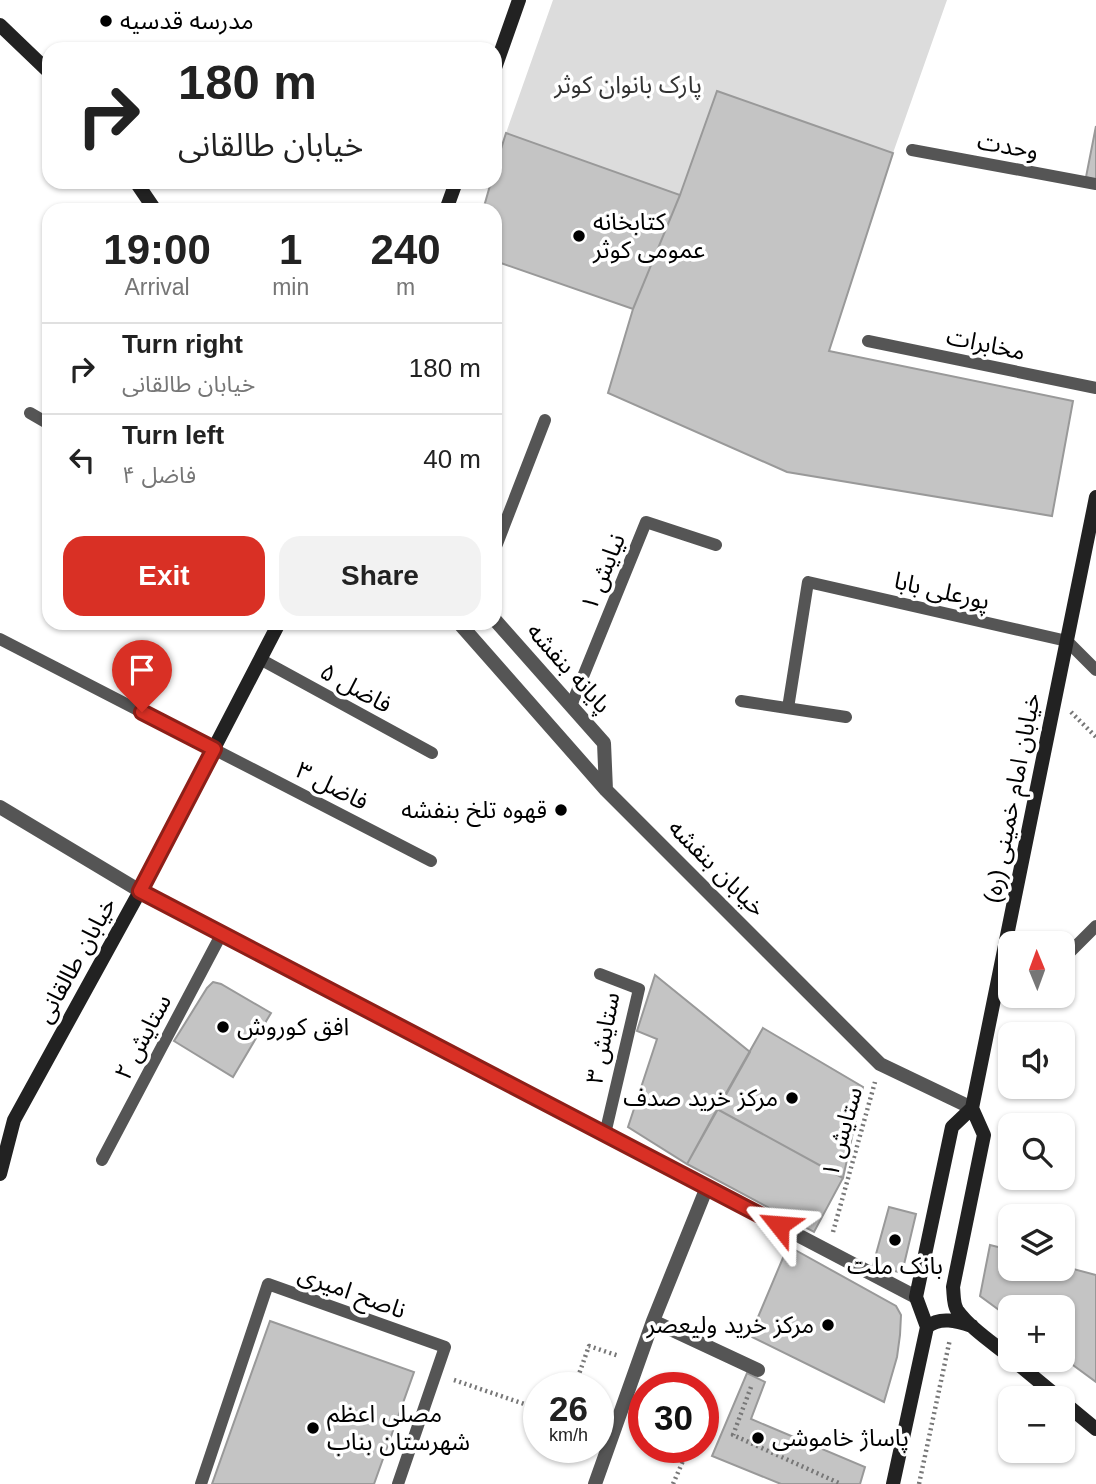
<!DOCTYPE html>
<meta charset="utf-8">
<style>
:root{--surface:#fff;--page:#f2f2f2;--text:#222;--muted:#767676;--line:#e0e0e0;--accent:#d93025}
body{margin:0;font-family:Arial,"Noto Sans Arabic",sans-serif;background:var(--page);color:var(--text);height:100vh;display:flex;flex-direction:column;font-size:26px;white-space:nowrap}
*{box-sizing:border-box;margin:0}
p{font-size:23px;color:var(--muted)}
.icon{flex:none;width:38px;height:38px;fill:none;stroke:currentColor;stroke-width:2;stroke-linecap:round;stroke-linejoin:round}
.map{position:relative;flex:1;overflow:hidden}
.sheet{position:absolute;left:42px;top:203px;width:460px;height:427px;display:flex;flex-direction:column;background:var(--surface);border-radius:21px;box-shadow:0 2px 5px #0004}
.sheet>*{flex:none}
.guide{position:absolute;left:42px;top:42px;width:460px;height:147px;border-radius:21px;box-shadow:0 2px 5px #0004;background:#fff;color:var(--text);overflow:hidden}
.needle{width:46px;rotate:359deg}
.fabs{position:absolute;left:998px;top:931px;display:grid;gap:14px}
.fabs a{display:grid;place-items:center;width:77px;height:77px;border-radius:14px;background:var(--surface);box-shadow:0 2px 5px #0004;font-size:35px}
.speed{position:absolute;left:523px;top:1372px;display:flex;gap:14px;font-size:35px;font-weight:700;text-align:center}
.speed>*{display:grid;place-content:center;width:91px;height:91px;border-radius:50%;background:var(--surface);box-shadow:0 2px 5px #0004;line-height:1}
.speed small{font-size:18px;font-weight:400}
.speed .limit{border:10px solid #d22;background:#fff;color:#111}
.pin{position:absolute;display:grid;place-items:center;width:60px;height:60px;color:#fff;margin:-72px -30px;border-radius:50% 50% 50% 0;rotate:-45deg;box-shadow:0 0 7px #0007}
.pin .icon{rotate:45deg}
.me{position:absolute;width:77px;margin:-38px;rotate:298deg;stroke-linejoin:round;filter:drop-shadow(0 0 5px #0008)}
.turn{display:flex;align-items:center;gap:24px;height:147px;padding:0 21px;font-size:32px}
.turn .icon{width:91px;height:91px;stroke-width:2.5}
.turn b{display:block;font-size:49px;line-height:60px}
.eta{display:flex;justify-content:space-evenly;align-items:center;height:119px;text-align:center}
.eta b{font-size:42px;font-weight:600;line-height:49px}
.primary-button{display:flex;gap:14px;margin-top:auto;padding:14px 21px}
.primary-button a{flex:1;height:80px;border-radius:21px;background:var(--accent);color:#fff;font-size:28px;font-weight:600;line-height:80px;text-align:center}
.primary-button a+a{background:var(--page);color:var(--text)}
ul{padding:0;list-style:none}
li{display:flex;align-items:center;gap:21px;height:91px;padding:0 21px;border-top:2px solid var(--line)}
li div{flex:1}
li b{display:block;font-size:26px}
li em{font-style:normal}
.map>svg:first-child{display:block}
</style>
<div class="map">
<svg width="1096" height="1484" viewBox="0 0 1096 1484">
<rect width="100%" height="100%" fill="#fff"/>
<path fill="#dcdcdc" d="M553,0H947L893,153L718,91L680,195L506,133Z"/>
<path fill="#c4c4c4" stroke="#999" stroke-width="2" d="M717,91L893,153L829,351L1073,401L1052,516L787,472L608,393L633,309L680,195Z
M1096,126V180L1086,177Z
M506,133L680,195L633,309L495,261V210H483L491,182H495V168Z
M655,975L750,1052L687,1164L628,1127L657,1039L637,1031Z
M213,982L221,984L271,1013L233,1077L174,1041L207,988Z
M763,1028L863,1087L843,1178L717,1109Z
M717,1109L843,1178L814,1232L687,1164Z
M889,1207L916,1214L902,1273L873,1265Z
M990,1245L1010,1250V1269H1062V1266L1096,1275V1382L1062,1357V1307H1010V1318L980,1296Z
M788,1246L896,1306L901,1315L900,1335L897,1357L884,1402L750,1336Z
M270,1321L414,1372L374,1484H212Z
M747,1373L765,1382L751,1419L865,1467L860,1484H781L712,1456Z"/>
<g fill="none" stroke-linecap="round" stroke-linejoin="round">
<path stroke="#777" stroke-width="4.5" stroke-dasharray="2 3.5" stroke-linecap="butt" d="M1071,712L1096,737
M833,1232L875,1082
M454,1380L539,1409
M751,1387L733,1435L841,1484
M574,1388L589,1346L619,1356
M673,1484L689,1447
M919,1484L950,1339"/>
<path stroke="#555" stroke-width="12" d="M247,48L251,49
M912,150L1096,184
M868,341L1096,388
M30,413L49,424
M495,549L545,420
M0,639L431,861
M260,659L432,753
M741,701L846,717
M571,706L646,522L716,545
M788,708L808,582L1067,641L1096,670
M1062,960L1096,926
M600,974L639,989L605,1134
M102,1160L222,933
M201,1484L268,1284L445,1347L398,1484"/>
<path stroke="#555" stroke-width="14" d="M495,620L604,743L606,790
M459,623L606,790L880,1064L972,1108
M0,807L140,891L916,1297
M653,1321L758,1370
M595,1484L653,1321L707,1187"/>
<path stroke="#222" stroke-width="14" d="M0,25L49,72
M495,68L519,0
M136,182L155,210
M446,210L456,182
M972,1108L984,1135L953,1287C954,1295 953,1303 957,1310C970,1328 993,1343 1010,1357
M0,1174L14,1120L140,891L279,623
M927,1327C940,1316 957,1321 972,1326
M1013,1360L1059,1398
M1062,1401L1096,1429
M893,1484L927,1327L916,1297L952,1127L972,1108L1096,497"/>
</g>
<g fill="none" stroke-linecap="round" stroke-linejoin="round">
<defs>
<path id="route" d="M142,712L214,749L140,891L779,1225"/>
</defs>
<use href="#route" stroke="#8d1f18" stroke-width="18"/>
<use href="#route" stroke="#d93025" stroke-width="12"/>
</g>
<g fill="#000" stroke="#fff" stroke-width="2.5">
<circle cx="106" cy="21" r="7"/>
<circle cx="579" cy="236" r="7"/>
<circle cx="561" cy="810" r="7"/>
<circle cx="223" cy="1027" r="7"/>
<circle cx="792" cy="1098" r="7"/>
<circle cx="895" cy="1240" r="7"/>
<circle cx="828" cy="1325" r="7"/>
<circle cx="313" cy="1428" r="7"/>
<circle cx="758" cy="1438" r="7"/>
</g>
<g text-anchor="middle" stroke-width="7" stroke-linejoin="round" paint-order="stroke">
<g font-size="24" fill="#000" stroke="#fff" text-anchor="start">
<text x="120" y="29">مدرسه قدسیه</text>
<text x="593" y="230">کتابخانه<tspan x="593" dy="28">عمومی کوثر</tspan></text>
<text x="547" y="818" text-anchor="end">قهوه تلخ بنفشه</text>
<text x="237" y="1035">افق کوروش</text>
<text x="778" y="1106" text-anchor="end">مرکز خرید صدف</text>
<text x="895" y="1274" text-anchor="middle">بانک ملت</text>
<text x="814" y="1333" text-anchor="end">مرکز خرید ولیعصر</text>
<text x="327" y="1422">مصلی اعظم<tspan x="327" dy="28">شهرستان بناب</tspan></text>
<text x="772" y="1446">پاساژ خاموشی</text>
</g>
<g font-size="24" fill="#333" stroke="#fff">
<text x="628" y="93">پارک بانوان کوثر</text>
</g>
<g font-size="24" fill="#000" stroke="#fff">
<text transform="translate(1008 146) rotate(10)" y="8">وحدت</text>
<text transform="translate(986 344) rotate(12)" y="8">مخابرات</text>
<text transform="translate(603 572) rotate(-68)" y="8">نیایش ۱</text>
<text transform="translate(942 591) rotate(13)" y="8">پورعلی بابا</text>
<text transform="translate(569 668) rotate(48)" y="8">پایانه بنفشه</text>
<text transform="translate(356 688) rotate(29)" y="8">فاضل ۵</text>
<text transform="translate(332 786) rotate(27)" y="8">فاضل ۳</text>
<text transform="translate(1012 798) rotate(-79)" y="8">خیابان امام خمینی (ره)</text>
<text transform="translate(717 868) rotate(45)" y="8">خیابان بنفشه</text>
<text transform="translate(76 960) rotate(-61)" y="8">خیابان طالقانی</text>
<text transform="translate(143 1037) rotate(-62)" y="8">ستایش ۲</text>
<text transform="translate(603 1038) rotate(-79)" y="8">ستایش ۳</text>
<text transform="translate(842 1132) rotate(-74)" y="8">ستایش ۱</text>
<text transform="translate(352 1292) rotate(20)" y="8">ناصح امیری</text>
</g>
</g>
</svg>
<div class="fabs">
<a><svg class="needle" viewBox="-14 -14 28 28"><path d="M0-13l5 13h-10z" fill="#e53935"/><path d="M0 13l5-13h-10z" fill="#767676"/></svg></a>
<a><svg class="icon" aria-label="sound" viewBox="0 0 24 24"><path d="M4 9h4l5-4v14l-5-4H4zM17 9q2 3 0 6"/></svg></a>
<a><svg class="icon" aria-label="search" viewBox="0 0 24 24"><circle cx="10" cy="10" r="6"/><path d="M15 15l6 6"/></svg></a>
<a><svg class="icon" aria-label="layers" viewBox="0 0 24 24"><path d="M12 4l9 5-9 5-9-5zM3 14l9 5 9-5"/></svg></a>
<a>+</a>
<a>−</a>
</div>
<div class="speed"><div>26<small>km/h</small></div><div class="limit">30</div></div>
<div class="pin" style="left:142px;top:712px;background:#d93025"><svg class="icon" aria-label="arrive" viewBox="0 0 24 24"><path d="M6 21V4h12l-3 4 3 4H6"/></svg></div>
<svg class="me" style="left:779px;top:1225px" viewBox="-20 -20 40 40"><path d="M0-17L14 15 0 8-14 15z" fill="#d93025" stroke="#fff" stroke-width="4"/></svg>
<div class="guide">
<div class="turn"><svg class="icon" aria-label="right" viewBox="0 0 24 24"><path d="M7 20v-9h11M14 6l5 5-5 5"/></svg><div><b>180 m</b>خیابان طالقانی</div></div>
</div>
<section class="sheet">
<div class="eta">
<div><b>19:00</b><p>Arrival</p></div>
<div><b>1</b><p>min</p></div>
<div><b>240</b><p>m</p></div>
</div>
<ul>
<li><svg class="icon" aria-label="right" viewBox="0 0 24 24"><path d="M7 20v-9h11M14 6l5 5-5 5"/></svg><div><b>Turn right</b><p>خیابان طالقانی</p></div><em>180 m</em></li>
<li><svg class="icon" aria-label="left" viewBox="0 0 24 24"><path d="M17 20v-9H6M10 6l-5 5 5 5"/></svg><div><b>Turn left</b><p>فاضل ۴</p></div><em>40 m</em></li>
</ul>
<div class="primary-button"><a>Exit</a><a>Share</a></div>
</section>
</div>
